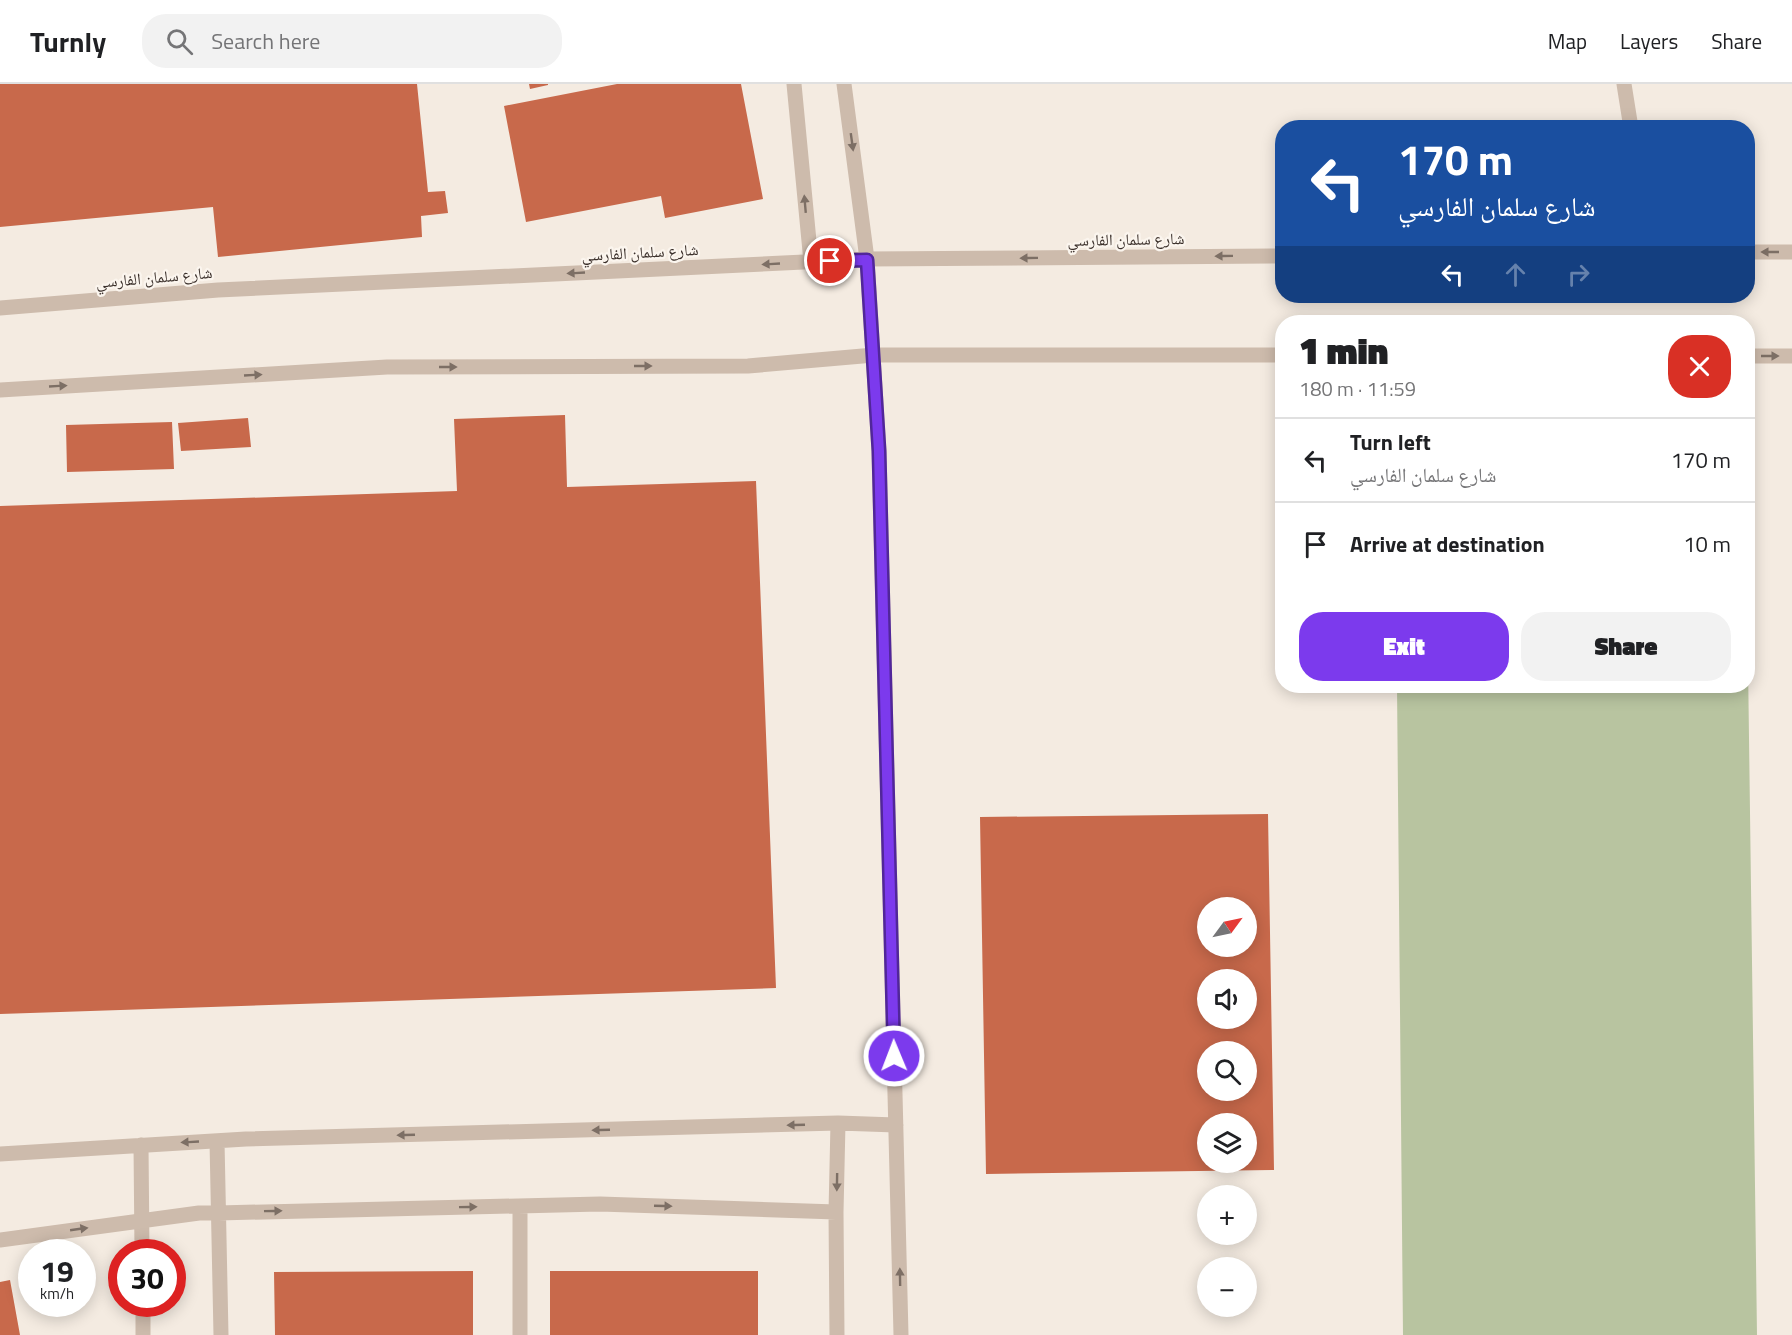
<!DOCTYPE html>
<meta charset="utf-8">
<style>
:root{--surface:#fff;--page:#f2f2f2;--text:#202124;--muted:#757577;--line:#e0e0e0;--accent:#7c3aed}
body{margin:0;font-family:"Titillium Web","Noto Naskh Arabic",sans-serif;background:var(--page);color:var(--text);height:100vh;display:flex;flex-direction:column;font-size:22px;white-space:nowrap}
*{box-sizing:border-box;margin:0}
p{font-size:20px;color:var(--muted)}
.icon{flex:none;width:33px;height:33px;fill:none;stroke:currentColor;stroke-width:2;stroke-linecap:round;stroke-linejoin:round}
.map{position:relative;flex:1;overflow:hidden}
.sheet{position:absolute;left:1275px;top:231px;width:480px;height:378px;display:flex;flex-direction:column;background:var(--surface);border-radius:24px;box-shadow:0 3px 15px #0003}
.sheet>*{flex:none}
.banner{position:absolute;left:1275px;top:36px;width:480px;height:183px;border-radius:24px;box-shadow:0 3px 15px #0003;background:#1a4fa0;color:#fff;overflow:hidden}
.needle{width:39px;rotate:57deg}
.fabs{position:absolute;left:1197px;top:813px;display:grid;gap:12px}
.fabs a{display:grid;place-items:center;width:60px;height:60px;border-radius:50%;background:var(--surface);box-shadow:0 3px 15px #0003;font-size:30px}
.speed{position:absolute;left:18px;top:1155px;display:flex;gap:12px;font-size:30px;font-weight:700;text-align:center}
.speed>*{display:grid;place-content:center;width:78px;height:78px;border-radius:50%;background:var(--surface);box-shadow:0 3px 15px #0003;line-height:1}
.speed small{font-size:15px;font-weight:400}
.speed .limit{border:9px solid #d22;background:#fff;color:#111}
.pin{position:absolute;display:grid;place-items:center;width:51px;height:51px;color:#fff;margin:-26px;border:3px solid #fff;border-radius:50%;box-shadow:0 2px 6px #0007}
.me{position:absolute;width:66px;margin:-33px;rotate:359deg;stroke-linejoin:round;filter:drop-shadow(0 0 4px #0008)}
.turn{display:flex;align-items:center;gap:21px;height:126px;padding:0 24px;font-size:27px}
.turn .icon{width:78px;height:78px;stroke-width:2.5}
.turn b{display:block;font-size:42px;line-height:51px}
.lanes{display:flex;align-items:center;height:57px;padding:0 24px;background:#0003;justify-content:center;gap:30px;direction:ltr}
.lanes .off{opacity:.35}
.round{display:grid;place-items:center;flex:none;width:63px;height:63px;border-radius:24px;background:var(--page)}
.head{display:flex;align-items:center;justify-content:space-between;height:102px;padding:0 24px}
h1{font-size:36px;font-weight:800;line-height:45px}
.button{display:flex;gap:12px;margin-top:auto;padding:12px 24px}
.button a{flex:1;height:69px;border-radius:24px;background:var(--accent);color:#fff;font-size:24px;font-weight:800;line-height:69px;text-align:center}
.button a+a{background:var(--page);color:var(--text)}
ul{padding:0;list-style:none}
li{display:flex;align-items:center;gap:18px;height:84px;padding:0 24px;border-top:2px solid var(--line)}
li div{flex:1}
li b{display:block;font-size:22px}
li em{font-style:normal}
header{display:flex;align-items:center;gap:36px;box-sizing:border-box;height:84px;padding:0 30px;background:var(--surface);border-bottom:2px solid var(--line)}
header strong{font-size:28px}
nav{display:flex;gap:33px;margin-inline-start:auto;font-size:21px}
.search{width:420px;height:54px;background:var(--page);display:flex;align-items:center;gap:15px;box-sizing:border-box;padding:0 21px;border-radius:24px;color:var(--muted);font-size:22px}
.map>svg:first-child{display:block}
</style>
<header>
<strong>Turnly</strong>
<div class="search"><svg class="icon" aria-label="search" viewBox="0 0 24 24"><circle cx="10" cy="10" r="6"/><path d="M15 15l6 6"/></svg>Search here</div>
<nav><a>Map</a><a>Layers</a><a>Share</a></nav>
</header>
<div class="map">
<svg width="1792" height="1251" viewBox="0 0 1792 1251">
<rect width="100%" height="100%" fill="#f4ebe1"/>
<path fill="#b8c4a0" d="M1748,579L1757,1251H1403L1397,602H1748Z"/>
<path fill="#c8694b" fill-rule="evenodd" d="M0,0H417L428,108L445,107L448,129L421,132L422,153L218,173L213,123L0,143Z
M529,0H548V1L530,5Z
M617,0H741L763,115L665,134L661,112L526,138L504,22Z
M565,331L567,403L756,397L776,904L0,930V422L457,407L454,335Z
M248,334L251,363L181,367L178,339Z
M172,338L174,385L67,388L66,341Z
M1268,730L1274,1086L986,1090L980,733ZM1208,824H1246V862H1208ZM1208,896H1246V934H1208ZM1208,968H1246V1006H1208ZM1208,1040H1246V1078H1208Z
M473,1187V1251H275L274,1188Z
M550,1187H758V1251H550Z
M10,1196L20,1251H0V1198Z"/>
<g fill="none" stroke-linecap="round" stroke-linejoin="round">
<path stroke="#cdbbac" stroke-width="15" d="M794,0L811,178
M844,0L867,175L879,367L901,1251
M1624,0L1631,44
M217,1057L221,1251
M141,1061L142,1168
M0,1070L246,1055L838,1039L896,1041
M520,1122V1251
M0,1156L199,1129H218L600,1120L836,1128
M143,1220V1251
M837,1251L836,1128L838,1039"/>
<path stroke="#cdbbac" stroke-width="15" d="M1748,168H1792
M0,224L218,206L867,175L1282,172
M1748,272H1792
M0,306L387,283L748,282L874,271H1282"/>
</g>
<defs><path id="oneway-solid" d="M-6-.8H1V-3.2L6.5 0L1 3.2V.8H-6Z" transform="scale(1.5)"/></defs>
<g fill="#7d6f65">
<use href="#oneway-solid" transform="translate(852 58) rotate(82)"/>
<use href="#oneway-solid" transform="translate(805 120) rotate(-95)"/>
<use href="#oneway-solid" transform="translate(1770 168) rotate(180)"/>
<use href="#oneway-solid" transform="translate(1224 172) rotate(179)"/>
<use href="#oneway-solid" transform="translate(1029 174) rotate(179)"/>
<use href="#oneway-solid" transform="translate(771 180) rotate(177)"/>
<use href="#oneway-solid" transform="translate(576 189) rotate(177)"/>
<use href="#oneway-solid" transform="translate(1770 272)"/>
<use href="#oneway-solid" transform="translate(643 282)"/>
<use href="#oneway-solid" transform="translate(448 283)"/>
<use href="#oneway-solid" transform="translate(253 291) rotate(-3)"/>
<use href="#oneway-solid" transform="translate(58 302) rotate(-3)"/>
<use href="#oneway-solid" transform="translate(796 1041) rotate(178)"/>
<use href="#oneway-solid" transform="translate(601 1046) rotate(178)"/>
<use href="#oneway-solid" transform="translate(406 1051) rotate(178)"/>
<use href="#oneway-solid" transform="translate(190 1058) rotate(177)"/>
<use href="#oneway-solid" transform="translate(837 1098) rotate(91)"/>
<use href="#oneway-solid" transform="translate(663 1122) rotate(2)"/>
<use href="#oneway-solid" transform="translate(468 1123) rotate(-1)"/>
<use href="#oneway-solid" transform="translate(273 1127) rotate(-1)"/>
<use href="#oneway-solid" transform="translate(79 1145) rotate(-8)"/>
<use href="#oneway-solid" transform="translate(900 1193) rotate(-91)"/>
</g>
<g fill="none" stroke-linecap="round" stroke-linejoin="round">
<defs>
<path id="route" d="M830,177L867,176L879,367L894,972"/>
</defs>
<use href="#route" stroke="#51269a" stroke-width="15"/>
<use href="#route" stroke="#7c3aed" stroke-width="10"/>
</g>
<g text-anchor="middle" stroke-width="4.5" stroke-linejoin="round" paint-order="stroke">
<g font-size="16" fill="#3b302b" stroke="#fbf5ee">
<text transform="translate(1126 155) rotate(-1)" y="6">شارع سلمان الفارسي</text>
<text transform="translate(640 168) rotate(-3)" y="6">شارع سلمان الفارسي</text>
<text transform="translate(154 193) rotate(-5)" y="6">شارع سلمان الفارسي</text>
</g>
</g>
</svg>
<div class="fabs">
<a><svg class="needle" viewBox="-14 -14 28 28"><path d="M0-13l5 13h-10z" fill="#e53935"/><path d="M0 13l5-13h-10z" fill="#757577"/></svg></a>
<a><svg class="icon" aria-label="sound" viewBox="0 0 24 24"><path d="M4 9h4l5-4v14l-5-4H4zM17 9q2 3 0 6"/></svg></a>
<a><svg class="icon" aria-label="search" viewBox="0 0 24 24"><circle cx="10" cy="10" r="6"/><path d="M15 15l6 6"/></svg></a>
<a><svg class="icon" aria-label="layers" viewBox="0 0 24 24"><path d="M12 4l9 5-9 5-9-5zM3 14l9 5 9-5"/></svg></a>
<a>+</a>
<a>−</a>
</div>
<div class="speed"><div>19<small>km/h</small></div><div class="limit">30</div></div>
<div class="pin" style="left:830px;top:177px;background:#d93025"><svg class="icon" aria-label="arrive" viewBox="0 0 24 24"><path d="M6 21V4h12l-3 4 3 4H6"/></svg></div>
<svg class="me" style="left:894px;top:972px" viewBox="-20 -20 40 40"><circle r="17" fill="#7c3aed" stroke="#fff" stroke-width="3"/><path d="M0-11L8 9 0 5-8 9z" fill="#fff"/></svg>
<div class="banner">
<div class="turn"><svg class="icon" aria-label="left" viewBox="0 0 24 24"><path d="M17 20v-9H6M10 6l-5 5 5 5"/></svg><div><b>170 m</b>شارع سلمان الفارسي</div></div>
<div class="lanes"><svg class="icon" aria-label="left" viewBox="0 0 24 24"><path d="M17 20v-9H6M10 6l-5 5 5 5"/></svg><svg class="icon off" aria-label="ahead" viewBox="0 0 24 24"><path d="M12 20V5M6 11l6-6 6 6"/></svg><svg class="icon off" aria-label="right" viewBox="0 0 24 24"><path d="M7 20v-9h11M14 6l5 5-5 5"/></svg></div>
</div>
<section class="sheet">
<div class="head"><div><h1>1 min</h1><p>180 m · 11:59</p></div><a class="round" style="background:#d93025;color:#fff"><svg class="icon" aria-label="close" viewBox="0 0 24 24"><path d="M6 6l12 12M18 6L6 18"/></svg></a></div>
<ul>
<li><svg class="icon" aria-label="left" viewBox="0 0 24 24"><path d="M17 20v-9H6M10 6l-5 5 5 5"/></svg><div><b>Turn left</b><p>شارع سلمان الفارسي</p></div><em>170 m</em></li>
<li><svg class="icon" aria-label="arrive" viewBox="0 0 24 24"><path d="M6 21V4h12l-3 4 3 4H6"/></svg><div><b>Arrive at destination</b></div><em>10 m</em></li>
</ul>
<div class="button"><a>Exit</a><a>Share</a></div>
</section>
</div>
